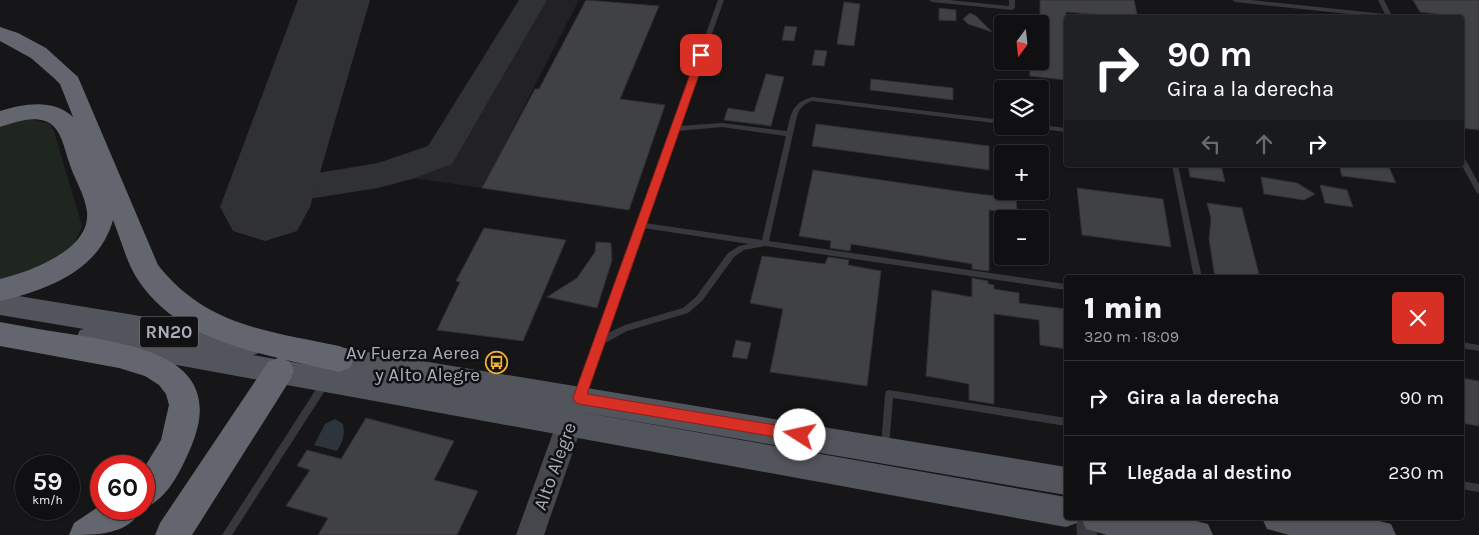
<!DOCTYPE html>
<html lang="es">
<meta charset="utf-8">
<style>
:root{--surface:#101012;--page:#19191b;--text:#f1f3f6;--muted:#9c9d9f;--line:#303032}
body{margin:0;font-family:Karla,sans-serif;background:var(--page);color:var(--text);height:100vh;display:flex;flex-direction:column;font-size:19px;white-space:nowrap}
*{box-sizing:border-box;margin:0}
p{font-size:16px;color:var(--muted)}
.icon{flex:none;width:28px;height:28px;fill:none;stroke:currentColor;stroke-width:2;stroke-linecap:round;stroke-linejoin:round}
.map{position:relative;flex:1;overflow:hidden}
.panel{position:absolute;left:1064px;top:275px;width:400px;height:245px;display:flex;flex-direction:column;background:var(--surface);border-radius:5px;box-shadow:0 1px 4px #0004,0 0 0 1px var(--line)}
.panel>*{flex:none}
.hud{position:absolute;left:1064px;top:15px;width:400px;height:152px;border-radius:5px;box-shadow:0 1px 4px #0004,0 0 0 1px var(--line);background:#202124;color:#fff;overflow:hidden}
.needle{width:32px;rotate:195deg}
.buttons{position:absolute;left:994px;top:15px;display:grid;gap:10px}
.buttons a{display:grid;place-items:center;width:55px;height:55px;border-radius:5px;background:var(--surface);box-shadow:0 1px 4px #0004,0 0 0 1px var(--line);font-size:25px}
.speed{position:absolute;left:15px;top:455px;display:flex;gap:10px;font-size:25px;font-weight:700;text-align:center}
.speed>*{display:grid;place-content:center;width:65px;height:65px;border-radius:50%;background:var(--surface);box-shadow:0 1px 4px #0004,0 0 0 1px var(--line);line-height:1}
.speed small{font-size:12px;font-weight:400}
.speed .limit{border:8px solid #d22;background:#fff;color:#111}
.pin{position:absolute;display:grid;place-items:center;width:42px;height:42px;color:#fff;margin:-21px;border-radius:10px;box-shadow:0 2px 8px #0006}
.me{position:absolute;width:55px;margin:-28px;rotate:280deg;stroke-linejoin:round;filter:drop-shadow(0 0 4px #0008)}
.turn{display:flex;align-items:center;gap:18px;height:105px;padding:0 20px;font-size:22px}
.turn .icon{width:65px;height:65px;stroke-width:2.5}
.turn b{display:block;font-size:35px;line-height:42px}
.lanes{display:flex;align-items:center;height:48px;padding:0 20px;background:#0003;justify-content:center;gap:25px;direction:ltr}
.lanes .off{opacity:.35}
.round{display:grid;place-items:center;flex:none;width:52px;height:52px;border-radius:5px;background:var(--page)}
.headline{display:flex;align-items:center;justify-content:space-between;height:85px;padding:0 20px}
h1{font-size:30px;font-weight:800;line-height:38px}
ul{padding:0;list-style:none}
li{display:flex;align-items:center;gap:15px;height:75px;padding:0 20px;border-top:1px solid var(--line)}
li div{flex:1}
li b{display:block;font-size:19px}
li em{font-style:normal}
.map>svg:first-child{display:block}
</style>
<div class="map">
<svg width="1479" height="535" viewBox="0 0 1479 535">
<rect width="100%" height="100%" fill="#161618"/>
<path fill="#222225" d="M521,0H579L482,188L414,178Z"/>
<path fill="#1e261f" d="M30,119L50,124L54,131L82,226C69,265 35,270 0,282V125Z"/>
<path fill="#2c353c" d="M335,419L343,424C345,436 343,441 337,451L314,445L325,424Z"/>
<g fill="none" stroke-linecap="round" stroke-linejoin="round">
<path fill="#303135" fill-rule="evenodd" d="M519,0H547L452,164L412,179L378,188L270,205L257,201L252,192L257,183L378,163L428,146Z"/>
<path fill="#303135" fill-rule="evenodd" d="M298,0H370L310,207L297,231L265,241L233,231L220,207Z"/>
</g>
<path fill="#404145" stroke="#303034" d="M586,0L659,6L620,99L665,105L629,210L482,188L535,89H539Z
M1040,0H1134L1138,18L1066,12V80L1030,76L1029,61H1040Z
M1413,0H1479V130L1461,128V17L1420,12Z
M844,2L860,4L854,46L837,44Z
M939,8L956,10V21L939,20Z
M970,13L976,16L992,32L968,24L963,19Z
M785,26L797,27L794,41L782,40Z
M815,50L827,51L824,66L812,65Z
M766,74L784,77L771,126L724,120L728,108L754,112Z
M871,79L953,88V100L870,90Z
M816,124L989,146V170L812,146Z
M1188,165H1221L1225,182L1190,177Z
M1339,165H1388L1396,183L1342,176Z
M813,170L970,193L1005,197V192L1016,194L1017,214L989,210V271L972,269V264L851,244L850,251L830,248L831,241L799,236Z
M1261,177L1297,183L1315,194L1304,200L1264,194Z
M1320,185L1347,190L1353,207L1325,203Z
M1077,188L1163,199L1171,247L1082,235Z
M1207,203L1242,208L1260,278H1215L1209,239L1211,218Z
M484,228L566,240L523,341L437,330L460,282L456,281Z
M596,242L611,243L612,260L597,308L547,297L577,278L595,252Z
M762,256L825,264L828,257L849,260L848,265L881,271L867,386L770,372L783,309L750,303Z
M972,278L988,281V284L994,285V289L1019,293V303L1066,309V349L1040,345L1039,320L994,314V404L969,400V384L926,376L932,290L972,297Z
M736,340L751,343L747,359L732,357Z
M1461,378L1479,381V426L1461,423Z
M366,418L454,441L434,480L478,491L457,535H318L328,518L286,506L310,470L297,466L307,450L341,459Z"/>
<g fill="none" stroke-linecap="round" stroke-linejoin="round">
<path fill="#37383d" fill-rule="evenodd" d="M718,0H724L679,126L722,123L787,131C791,113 792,103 812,97L1002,120V124L812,101C804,104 799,108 797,116L769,241L1066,284V290L765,246L744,250L734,257L702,301L688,313L627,331L603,344L584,396L583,399L580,400L577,399L576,396ZM722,127L786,136L762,240L645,223L678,131ZM643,228L749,244L739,246L728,253L696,297L683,308L625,325L606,334Z
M929,0H949L1009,6V0H1015V8L1012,10L932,2Z
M1232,0H1251L1385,14L1378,0H1384L1392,16L1387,18L1235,2Z
M1040,125L1066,128V132L1034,128L1031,126H1040Z
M1461,155H1463L1479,184V194L1477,193L1461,164Z
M1172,165H1178L1202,278H1194Z
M1461,342L1479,345V351L1461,348Z
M325,379L328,380L329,383L328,386L232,535H222L322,380Z
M889,390L1066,418V426L893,398L889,447L888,450L885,451L882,450L881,447L885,394L886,391Z
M1461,481L1479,484V492L1461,489Z"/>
<path fill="#37383d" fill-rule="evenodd" d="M1076,518H1096L1097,535H1077Z"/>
<path fill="#45474d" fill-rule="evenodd" d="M575,397L584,400L588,408L544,535H516L562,408L566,400Z"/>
<path fill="#53555c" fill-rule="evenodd" d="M0,293L250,334L259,337L263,345L259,353L253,355L315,366L309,364L305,356L309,348L319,344L1066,467V495L558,408L1066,497V518H1079L1077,523L1066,527L89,349L80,346L76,338L80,330L84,329L0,315Z
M1081,518H1185L1208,524L1213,535H1107L1086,529Z
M1262,518H1368L1391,524L1396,535H1289L1267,529Z"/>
<path fill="#63666e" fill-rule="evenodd" d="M0,27L18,33L46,48L78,77L158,265C206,326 268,331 339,346L350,350L354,359L350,368L339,372L286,360L290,362L294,371L290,380L192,535H155L160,523L268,362L278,358C224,345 170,328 138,280C126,262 121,239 113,220C99,271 47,290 0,301V279C29,272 91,250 87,212C85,194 74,179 69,162C64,148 61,126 45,121C31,116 13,123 0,127V111C23,104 53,98 73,117L60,84L55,79L31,58L0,41Z
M0,322C27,327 55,332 83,336C145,347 227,362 191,447C181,470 168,499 144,508V468L161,440L169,405L166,394L159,385L145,376L119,368L0,346Z
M101,505V509H142C128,535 98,535 69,535L74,523Z"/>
</g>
<path fill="#d93025" stroke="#8d1f18" d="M701,52L706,55L587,394L800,429L804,431L806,435L804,439L800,441L579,404L575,402L573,398L697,55Z"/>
<defs>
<symbol id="bus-ring" viewBox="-11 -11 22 22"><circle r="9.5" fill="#111113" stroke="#f2b134" stroke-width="1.5"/><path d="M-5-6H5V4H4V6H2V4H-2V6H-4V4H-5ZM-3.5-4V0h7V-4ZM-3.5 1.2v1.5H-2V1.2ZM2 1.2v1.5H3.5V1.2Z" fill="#f2b134"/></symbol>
</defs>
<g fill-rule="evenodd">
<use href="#bus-ring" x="484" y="350" width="25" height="25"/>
</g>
<g text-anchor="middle" stroke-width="5" stroke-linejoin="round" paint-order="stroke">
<rect fill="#111113" stroke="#7b7e86" stroke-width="1" x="140" y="316.5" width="58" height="31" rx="4"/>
<g font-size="18" font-weight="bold" fill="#a8adb8">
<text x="169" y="338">RN20</text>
</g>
<g font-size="19" fill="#a8adb8" stroke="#111113" text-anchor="end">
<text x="480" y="359">Av Fuerza Aerea<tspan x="480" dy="22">y Alto Alegre</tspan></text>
</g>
<g font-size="19" fill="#a8adb8" stroke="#111113">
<text transform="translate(554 466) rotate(-70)" y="7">Alto Alegre</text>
</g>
</g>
</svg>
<div class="buttons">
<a><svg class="needle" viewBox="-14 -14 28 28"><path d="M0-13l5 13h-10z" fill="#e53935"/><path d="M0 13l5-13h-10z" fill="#9c9d9f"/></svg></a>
<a><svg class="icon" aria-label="layers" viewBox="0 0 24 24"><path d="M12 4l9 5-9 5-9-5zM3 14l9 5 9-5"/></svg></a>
<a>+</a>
<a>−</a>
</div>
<div class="speed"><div>59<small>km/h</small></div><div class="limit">60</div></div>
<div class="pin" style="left:701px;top:55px;background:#d93025"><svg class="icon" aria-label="arrive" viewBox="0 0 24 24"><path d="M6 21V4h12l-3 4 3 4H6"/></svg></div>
<svg class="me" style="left:800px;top:435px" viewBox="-20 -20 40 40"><circle r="19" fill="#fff"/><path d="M0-13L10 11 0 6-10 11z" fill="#d93025"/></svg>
<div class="hud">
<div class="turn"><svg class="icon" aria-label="right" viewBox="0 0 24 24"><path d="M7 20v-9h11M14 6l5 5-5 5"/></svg><div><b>90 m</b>Gira a la derecha</div></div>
<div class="lanes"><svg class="icon off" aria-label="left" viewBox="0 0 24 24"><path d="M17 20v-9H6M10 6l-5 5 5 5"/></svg><svg class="icon off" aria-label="ahead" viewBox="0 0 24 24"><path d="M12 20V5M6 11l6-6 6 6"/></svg><svg class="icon" aria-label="right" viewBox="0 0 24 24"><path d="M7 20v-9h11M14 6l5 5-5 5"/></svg></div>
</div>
<section class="panel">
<div class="headline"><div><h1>1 min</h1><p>320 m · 18:09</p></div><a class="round" style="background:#d93025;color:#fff"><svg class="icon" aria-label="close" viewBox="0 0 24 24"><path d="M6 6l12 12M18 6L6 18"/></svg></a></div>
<ul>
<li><svg class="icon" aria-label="right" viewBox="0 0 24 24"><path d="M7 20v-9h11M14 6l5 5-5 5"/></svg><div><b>Gira a la derecha</b></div><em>90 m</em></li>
<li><svg class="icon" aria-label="arrive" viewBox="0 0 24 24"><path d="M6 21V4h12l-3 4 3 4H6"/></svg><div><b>Llegada al destino</b></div><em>230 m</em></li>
</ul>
</section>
</div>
